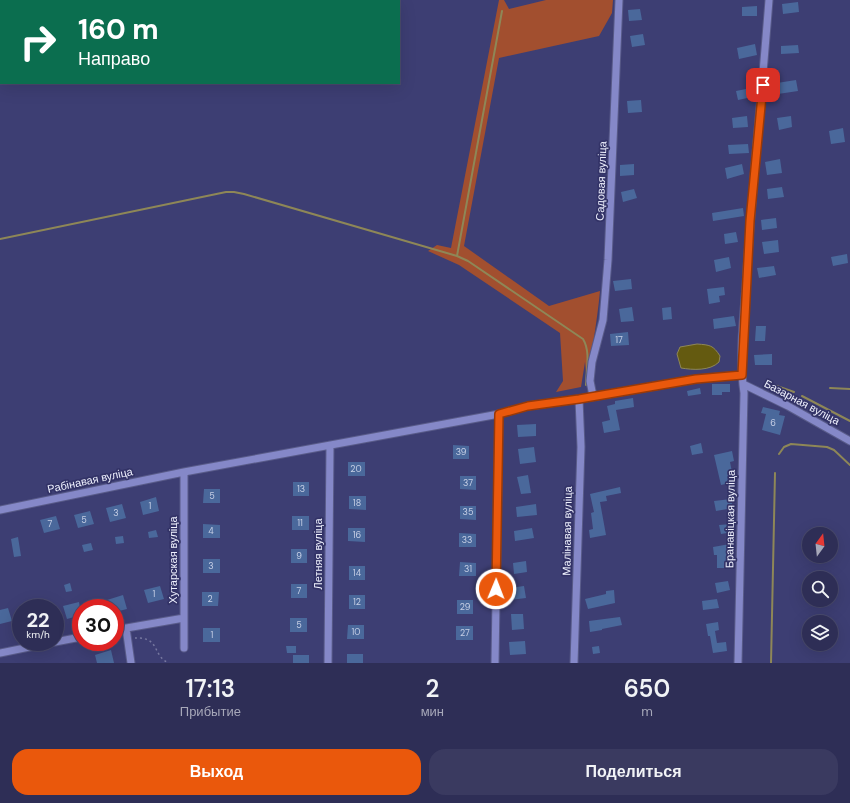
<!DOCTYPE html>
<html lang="ru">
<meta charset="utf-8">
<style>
:root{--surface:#2e2e56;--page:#3a3a60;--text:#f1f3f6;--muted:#a7a8b9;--line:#494a6c;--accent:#ea580c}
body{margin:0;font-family:"DM Sans",sans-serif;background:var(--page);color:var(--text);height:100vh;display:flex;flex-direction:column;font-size:15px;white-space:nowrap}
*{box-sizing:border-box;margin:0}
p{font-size:13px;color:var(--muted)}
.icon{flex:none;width:22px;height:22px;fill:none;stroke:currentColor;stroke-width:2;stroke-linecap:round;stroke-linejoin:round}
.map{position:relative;height:663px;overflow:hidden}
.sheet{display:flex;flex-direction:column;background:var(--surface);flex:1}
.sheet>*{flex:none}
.hud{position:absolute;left:0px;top:0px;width:400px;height:84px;box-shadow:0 4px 16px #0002,0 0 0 1px var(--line);background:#0b6e4f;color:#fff;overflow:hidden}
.needle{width:26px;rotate:15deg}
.tools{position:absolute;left:802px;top:527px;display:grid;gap:8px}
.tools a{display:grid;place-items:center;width:36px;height:36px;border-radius:50%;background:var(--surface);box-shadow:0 4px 16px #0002,0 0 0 1px var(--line);font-size:20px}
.speed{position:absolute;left:12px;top:599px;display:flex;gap:8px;font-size:20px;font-weight:700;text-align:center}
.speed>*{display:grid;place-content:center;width:52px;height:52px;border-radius:50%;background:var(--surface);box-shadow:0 4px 16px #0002,0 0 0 1px var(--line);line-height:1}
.speed small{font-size:10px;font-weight:400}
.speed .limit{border:6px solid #d22;background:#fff;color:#111}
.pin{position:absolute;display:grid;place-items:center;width:34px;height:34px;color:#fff;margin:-17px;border-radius:8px;box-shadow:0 2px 6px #0006}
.me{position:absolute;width:44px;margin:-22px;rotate:1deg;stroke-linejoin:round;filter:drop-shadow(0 0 3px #0008)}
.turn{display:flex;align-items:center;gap:14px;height:84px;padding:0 12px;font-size:18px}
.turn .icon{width:52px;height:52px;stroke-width:2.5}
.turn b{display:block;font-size:28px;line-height:34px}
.eta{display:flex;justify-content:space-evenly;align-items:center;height:68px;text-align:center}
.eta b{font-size:24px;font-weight:600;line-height:28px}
.button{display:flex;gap:8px;margin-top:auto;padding:8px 12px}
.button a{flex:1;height:46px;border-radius:16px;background:var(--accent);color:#fff;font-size:16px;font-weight:600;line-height:46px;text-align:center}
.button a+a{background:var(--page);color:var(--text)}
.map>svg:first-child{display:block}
</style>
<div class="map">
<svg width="850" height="663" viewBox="0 0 850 663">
<rect width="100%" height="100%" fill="#3d3e73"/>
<path fill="#a24f2f" d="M499,0H504L509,9L546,0H613L612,13L599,36L499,58L464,246L549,306L600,291C597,323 591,354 587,385L585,362L581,387L556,392L563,381L560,333L459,265L428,251L437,245L451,248Z"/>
<path fill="#645a10" stroke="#8e8757" d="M697,344C710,345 713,345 720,356L719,362C710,371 693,370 681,368L677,354L680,347Z"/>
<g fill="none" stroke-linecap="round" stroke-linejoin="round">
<path stroke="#8e8757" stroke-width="2" d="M0,239L226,192H234L244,194L457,256L468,261L583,339C591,352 586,371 586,385
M457,256L502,11
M774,385L794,392
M830,388L850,389
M802,396L850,421
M779,454L784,447L791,444L827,447L834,450L850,465
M771,663L775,473"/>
</g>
<path fill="#4a689b" d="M798,2L799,12L783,14L782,4Z
M757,6V16H742V7Z
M640,9L642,20L629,21L628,10Z
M643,34L645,45L632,47L630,36Z
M755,44L757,55L739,59L737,48Z
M798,45L799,53L781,54V46Z
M796,80L798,91L778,94L777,83Z
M751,88L752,97L738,100L736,91Z
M641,100L642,112L628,113L627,101Z
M747,116L748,127L733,128L732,118Z
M791,116L792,127L779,130L777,118Z
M843,128L845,142L831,144L829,131Z
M748,144L749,153L729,154L728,145Z
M780,159L782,173L767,175L765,162Z
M634,164V175L620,176V165Z
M742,164L744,174L727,179L725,168Z
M782,187L784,197L768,199L767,189Z
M634,189L637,198L623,202L621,192Z
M743,208L744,216L713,221L712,213Z
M776,218L777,228L762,230L761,220Z
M736,232L738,242L725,244L724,234Z
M778,240L779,252L764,254L762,242Z
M847,254L848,263L833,266L831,257Z
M729,257L731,268L716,272L714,260Z
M774,266L776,275L759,278L757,268Z
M631,279L632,289L615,291L613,281Z
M724,287L725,295L719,296L720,302L709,304L707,289Z
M632,307L634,321L621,322L619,309Z
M671,307L672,319L663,320L662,308Z
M734,316L736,326L714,329L713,319Z
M756,326H766L765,341H755Z
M628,332L629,345L611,346L610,334Z
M772,354V365H755L754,355Z
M712,384H730V392H722V395H712Z
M700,388L701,394L688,396L687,391Z
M633,398L634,407L616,410L620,430L604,433L602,422L610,420L607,406L615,404V401Z
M763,407L780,411L779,415L785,416L780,435L762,430L766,414L761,413Z
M536,424V436L518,437L517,425Z
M701,443L703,453L692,455L690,446Z
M453,445L469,446V459H453Z
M534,447L536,462L520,464L518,449Z
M732,451L734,461L730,462L734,482L721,485L714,455Z
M348,462H365V476H348Z
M528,475L531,493L521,494L517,477Z
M460,476H476V490L460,489Z
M293,482H309V496H293Z
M620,487L621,493L606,496L607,501L600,502L606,535L590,538L589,530L593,529L591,513L594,512L590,494Z
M204,489H220V503H203Z
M349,496H366V510L349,509Z
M156,497L159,511L143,515L140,502Z
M731,499L733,508L716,511L714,501Z
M122,504L126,518L110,522L106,508Z
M536,504L537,515L517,517L516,507Z
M460,506H476V520L460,519Z
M90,511L94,524L78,528L74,515Z
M56,516L60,529L44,533L40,520Z
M292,516H309V530H292Z
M203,524L220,525V538H203Z
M732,524L733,532L721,534L719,525Z
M348,528H365V542L348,541Z
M532,528L534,538L515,541L514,531Z
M156,530L158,537L149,538L148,532Z
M459,533L476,534V547H459Z
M123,536L124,543L116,544L115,537Z
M18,537L21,556L14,557L11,539Z
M91,543L93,550L84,552L82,545Z
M730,544L731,552V568H717V555H714L713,547Z
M291,549H307V563H291Z
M203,559H220V573H203Z
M526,561L527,572L514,574L513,563Z
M460,562L476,563V576H459Z
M349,566H365V580H349Z
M728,581L730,590L717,593L715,583Z
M70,583L72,591L66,592L64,585Z
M291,584H307V598H291Z
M160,586L164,599L148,603L144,590Z
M524,586L526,598L510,600L509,588Z
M614,590L615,603L588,609L585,599L606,594V591Z
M202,592H219L218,606H202Z
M123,595L127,609L115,612V608H109L107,600Z
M349,595H365V609H349Z
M717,599L719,608L703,610L702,601Z
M457,600H473V614H457Z
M79,602L81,615L67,619L63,606Z
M8,608L12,621L0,624V610Z
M511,614H523L524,629L512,630Z
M620,617L622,625L602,629V630L590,632L589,621Z
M290,618H307V632H290Z
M718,622L719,630L715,631L717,643L726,642L727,651L713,653L710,636H708L706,624Z
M348,625H364V639H347Z
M456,626H473V640H456Z
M203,628H220V642H203Z
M525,641L526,654L510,655L509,642Z
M286,646H296V653H287Z
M599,646L600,653L593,654L592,647Z
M111,650L114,663H97L95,655Z
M347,654H363V663H347Z
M293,655H309V663H293Z"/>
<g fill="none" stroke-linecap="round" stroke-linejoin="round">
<defs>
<path id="street" d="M743,384L788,406L850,441
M593,396L590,381L592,362L603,320L608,260L619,0
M184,472V648
M0,510L184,472L499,414L528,406L579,399L696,379L742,375
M126,628L131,663
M115,630L184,618
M55,642L81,637
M0,653L54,642
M328,663L330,445
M495,663L499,414
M574,663L581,447L579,399
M738,663L744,393C738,352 745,310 747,269C753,179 762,90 769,0"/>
</defs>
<use href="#street" stroke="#595b89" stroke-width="9"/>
<path stroke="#7778a0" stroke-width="1.5" stroke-dasharray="2 3" stroke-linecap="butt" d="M135,638C139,638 144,638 148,640C158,645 156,658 169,663"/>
<use href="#street" stroke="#8588c8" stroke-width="7"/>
</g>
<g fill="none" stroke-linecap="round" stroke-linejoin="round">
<defs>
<path id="route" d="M496,589L499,414L528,406L579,399L696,379L742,375L750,221L763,85"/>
</defs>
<use href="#route" stroke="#983908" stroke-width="10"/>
<use href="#route" stroke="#ea580c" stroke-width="7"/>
</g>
<g text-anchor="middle" stroke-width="3.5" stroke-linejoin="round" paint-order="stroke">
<g font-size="9" fill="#c6cfe5">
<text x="619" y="343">17</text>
<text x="773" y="426">6</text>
<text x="461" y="455">39</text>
<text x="356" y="472">20</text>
<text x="468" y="486">37</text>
<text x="301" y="492">13</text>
<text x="212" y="499">5</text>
<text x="357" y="506">18</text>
<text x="150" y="509">1</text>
<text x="468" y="515">35</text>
<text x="116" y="516">3</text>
<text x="84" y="523">5</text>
<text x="300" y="526">11</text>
<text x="50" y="527">7</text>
<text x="211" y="534">4</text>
<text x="357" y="538">16</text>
<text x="467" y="543">33</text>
<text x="299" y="559">9</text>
<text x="211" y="569">3</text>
<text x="468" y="572">31</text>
<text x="357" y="576">14</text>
<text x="299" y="594">7</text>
<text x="154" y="597">1</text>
<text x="210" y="602">2</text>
<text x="357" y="605">12</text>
<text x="465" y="610">29</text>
<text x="299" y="628">5</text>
<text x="356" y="635">10</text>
<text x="465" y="636">27</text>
<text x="212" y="638">1</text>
</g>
<g font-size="11" fill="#eff1fe" stroke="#333367">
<text transform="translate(601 181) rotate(-88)" y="4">Садовая вуліца</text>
<text transform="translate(802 402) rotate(28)" y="4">Базарная вуліца</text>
<text transform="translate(90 480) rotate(-12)" y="4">Рабінавая вуліца</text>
<text transform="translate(730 519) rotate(-89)" y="4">Бранавіцкая вуліца</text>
<text transform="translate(567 531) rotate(-89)" y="4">Малінавая вуліца</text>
<text transform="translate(318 554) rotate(-90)" y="4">Летняя вуліца</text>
<text transform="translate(173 560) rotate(-90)" y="4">Хутарская вуліца</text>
</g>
</g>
</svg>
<div class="tools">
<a><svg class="needle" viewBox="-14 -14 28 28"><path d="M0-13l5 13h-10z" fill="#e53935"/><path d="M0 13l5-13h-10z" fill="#a7a8b9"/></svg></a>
<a><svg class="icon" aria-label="search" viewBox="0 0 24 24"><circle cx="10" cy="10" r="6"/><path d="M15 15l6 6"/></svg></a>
<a><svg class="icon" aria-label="layers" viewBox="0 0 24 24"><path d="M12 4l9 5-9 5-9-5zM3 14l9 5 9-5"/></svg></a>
</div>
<div class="speed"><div>22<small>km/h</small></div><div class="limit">30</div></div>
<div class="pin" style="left:763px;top:85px;background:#d93025"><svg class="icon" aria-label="arrive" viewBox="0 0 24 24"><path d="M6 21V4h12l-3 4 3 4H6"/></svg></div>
<svg class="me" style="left:496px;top:589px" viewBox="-20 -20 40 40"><circle r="17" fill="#ea580c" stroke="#fff" stroke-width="3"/><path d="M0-11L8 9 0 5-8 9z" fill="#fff"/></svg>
<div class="hud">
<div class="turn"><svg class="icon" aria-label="right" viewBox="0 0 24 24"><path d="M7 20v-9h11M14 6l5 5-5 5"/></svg><div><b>160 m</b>Направо</div></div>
</div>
</div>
<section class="sheet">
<div class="eta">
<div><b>17:13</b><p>Прибытие</p></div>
<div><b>2</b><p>мин</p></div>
<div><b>650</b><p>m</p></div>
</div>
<div class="button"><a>Выход</a><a>Поделиться</a></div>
</section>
